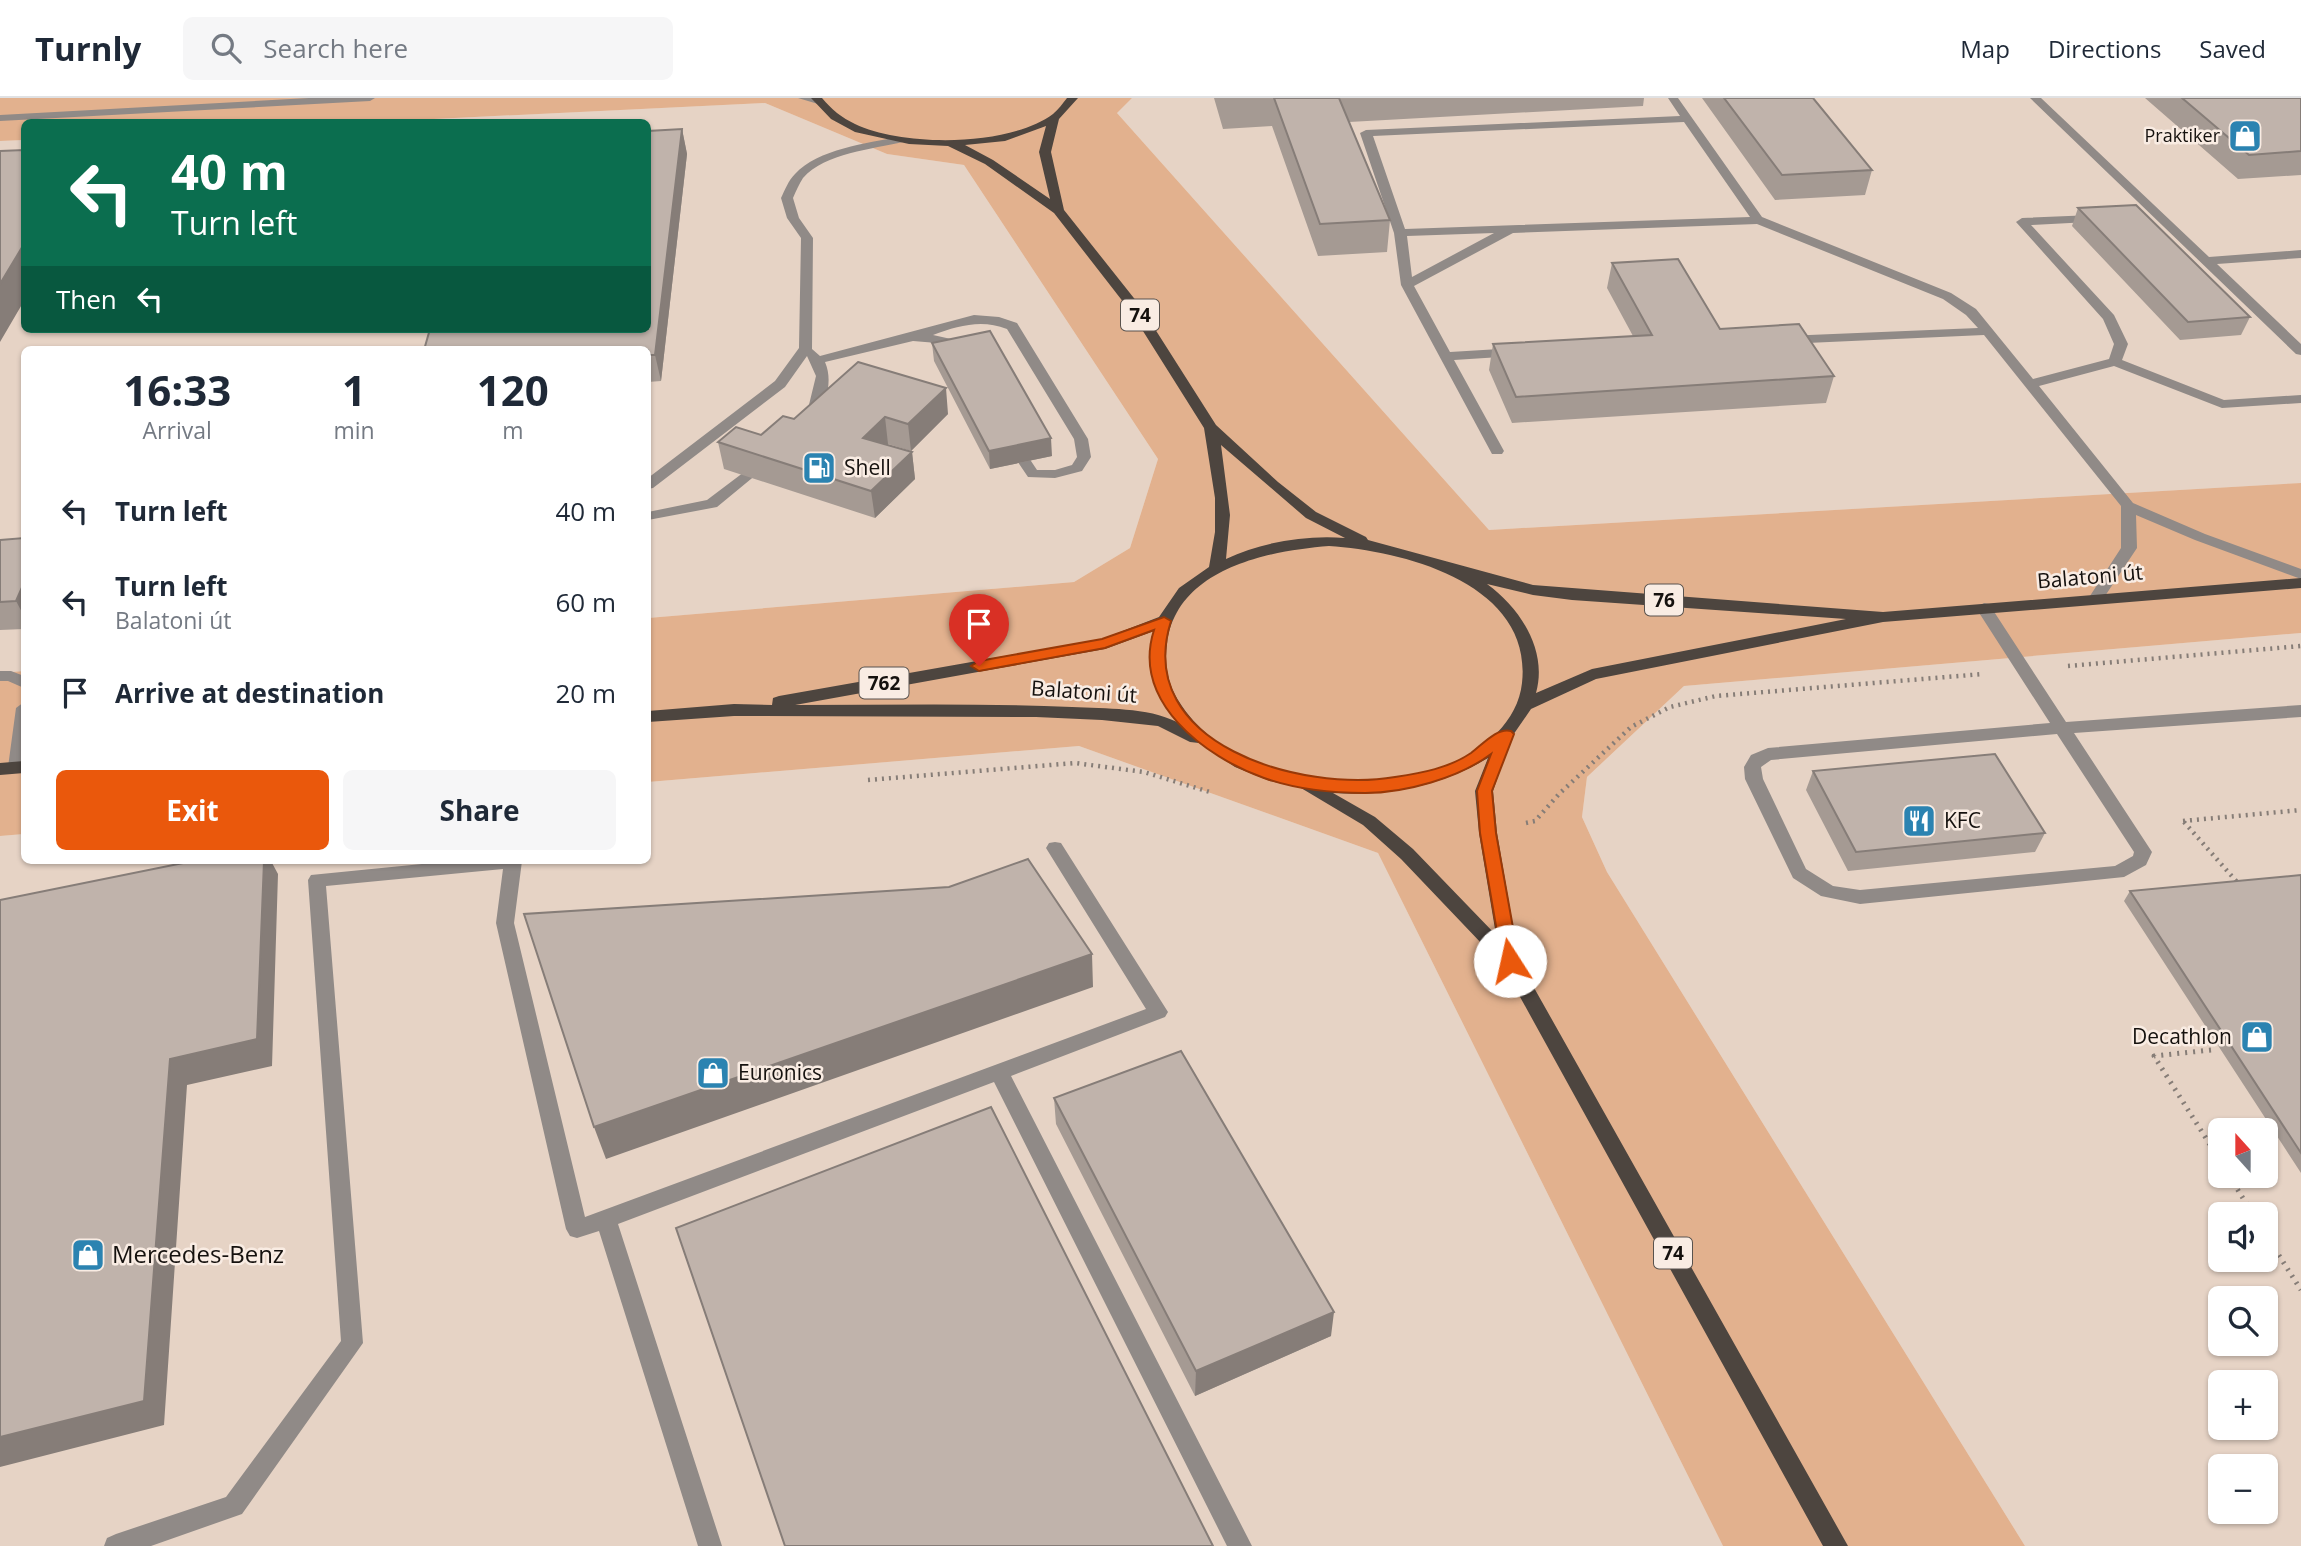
<!DOCTYPE html>
<meta charset="utf-8">
<style>
:root{--surface:#fff;--page:#f6f6f7;--text:#1f2937;--muted:#747a83;--line:#e0e1e3;--accent:#ea580c}
body{margin:0;font-family:"Open Sans",sans-serif;background:var(--page);color:var(--text);height:100vh;display:flex;flex-direction:column;font-size:26px;white-space:nowrap}
*{box-sizing:border-box;margin:0}
p{font-size:23px;color:var(--muted)}
.icon{flex:none;width:38px;height:38px;fill:none;stroke:currentColor;stroke-width:2;stroke-linecap:round;stroke-linejoin:round}
.map{position:relative;flex:1;overflow:hidden}
.side{position:absolute;left:21px;top:248px;width:630px;height:518px;display:flex;flex-direction:column;background:var(--surface);border-radius:10px;box-shadow:0 2px 5px #0004}
.side>*{flex:none}
.top-card{position:absolute;left:21px;top:21px;width:630px;height:214px;border-radius:10px;box-shadow:0 2px 5px #0004;background:#0b6e4f;color:#fff;overflow:hidden}
.needle{width:46px;rotate:339deg}
.fabs{position:absolute;left:2208px;top:1020px;display:grid;gap:14px}
.fabs a{display:grid;place-items:center;width:70px;height:70px;border-radius:10px;background:var(--surface);box-shadow:0 2px 5px #0004;font-size:35px}
.pin{position:absolute;display:grid;place-items:center;width:60px;height:60px;color:#fff;margin:-72px -30px;border-radius:50% 50% 50% 0;rotate:-45deg;box-shadow:0 0 7px #0007}
.pin .icon{rotate:45deg}
.me{position:absolute;width:77px;margin:-38px;rotate:350deg;stroke-linejoin:round;filter:drop-shadow(0 0 5px #0008)}
.turn{display:flex;align-items:center;gap:24px;height:147px;padding:0 35px;font-size:32px}
.turn .icon{width:91px;height:91px;stroke-width:2.5}
.turn b{display:block;font-size:49px;line-height:60px}
.then{display:flex;align-items:center;height:66px;padding:0 35px;background:#0003;gap:14px;font-size:26px}
.eta{display:flex;justify-content:space-evenly;align-items:center;height:119px;text-align:center}
.eta b{font-size:42px;font-weight:700;line-height:49px}
.primary-button{display:flex;gap:14px;margin-top:auto;padding:14px 35px}
.primary-button a{flex:1;height:80px;border-radius:10px;background:var(--accent);color:#fff;font-size:28px;font-weight:700;line-height:80px;text-align:center}
.primary-button a+a{background:var(--page);color:var(--text)}
ul{padding:0;list-style:none}
li{display:flex;align-items:center;gap:21px;height:91px;padding:0 35px}
li div{flex:1}
li b{display:block;font-size:26px}
li em{font-style:normal}
header{display:flex;align-items:center;gap:42px;box-sizing:border-box;height:98px;padding:0 35px;background:var(--surface);border-bottom:2px solid var(--line)}
header strong{font-size:33px}
nav{display:flex;gap:38px;margin-inline-start:auto;font-size:24px}
.search{width:490px;height:63px;background:var(--page);display:flex;align-items:center;gap:18px;box-sizing:border-box;padding:0 24px;border-radius:10px;color:var(--muted);font-size:26px}
.map>svg:first-child{display:block}
</style>
<header>
<strong>Turnly</strong>
<div class="search"><svg class="icon" aria-label="search" viewBox="0 0 24 24"><circle cx="10" cy="10" r="6"/><path d="M15 15l6 6"/></svg>Search here</div>
<nav><a>Map</a><a>Directions</a><a>Saved</a></nav>
</header>
<div class="map">
<svg width="2301" height="1448" viewBox="0 0 2301 1448">
<rect width="100%" height="100%" fill="#ecdfd6"/>
<path fill="#e6d3c5" fill-rule="evenodd" d="M1132,0H2301V385L1489,432L1117,15Z
M765,5L887,56L964,67L1158,361L1130,450L1074,484L648,520V252H24V573L0,575V43L24,42V231H648V24H373Z
M2301,535V1448H2025L1607,774L1582,719L1587,679L1684,588ZM2221,1032H2266V1078H2221ZM2221,1116H2266V1162H2221ZM2221,1200H2266V1246H2221ZM2221,1284H2266V1330H2221ZM2221,1368H2266V1414H2221Z
M1079,648L1378,755L1723,1448H0V738L24,736V763H648V684Z"/>
<path fill="#e2b18e" d="M0,0H1132L1117,15L1489,432L2301,385V535L1684,588L1587,679L1582,719L1607,774L2025,1448H1723L1378,755L1079,648L648,684V520L1074,484L1130,450L1158,361L964,67L887,56L765,5L373,24H24V42L0,43Z
M24,573V736L0,738V575Z"/>
<g fill="none" stroke-linecap="round" stroke-linejoin="round">
<path stroke="#867d77" stroke-width="4.5" stroke-dasharray="2 5" stroke-linecap="butt" d="M2068,568L2301,548
M868,682L1075,665L1144,674L1213,695
M2183,723L2301,712
M2184,724L2238,785
M1526,725L1535,723L1559,696L1631,629L1670,609L1716,598L1983,576"/>
<path stroke="#867d77" stroke-width="5" stroke-dasharray="2 6" stroke-linecap="butt" d="M2211,952L2154,958L2221,1064
M2229,1078L2253,1116
M2266,1137L2301,1192"/>
<path fill="#908a87" fill-rule="evenodd" d="M309,0H375L370,3L0,23V17Z
M798,0H819L823,3L818,6Z
M1668,0H1678L1762,119L1951,195L1976,211L2033,281L2109,261L2114,246L2103,221L2016,124L2022,120L2093,117V123L2089,124L2031,127L2114,217L2128,246L2122,262L2224,302L2301,297V305L2222,310L2114,268L2039,288L2133,405L2205,436L2301,471V481L2195,442L2136,417L2137,450L2101,504H2091L2088,501L2121,450V408L1984,237L1785,246L1778,242L1785,238L1978,230L1966,217L1943,201L1757,126L1513,135L1414,188L1450,254L1516,250L1523,254L1516,258L1454,262L1504,353L1502,356H1492L1401,187L1394,135L1360,35L1366,32L1680,18ZM1684,24L1750,119L1405,131L1373,38ZM1494,135L1412,179L1407,138Z
M2030,0H2041L2209,159L2301,152V160L2217,166L2301,246V257L2296,256Z
M899,39L905,42L903,44C873,51 825,55 803,80C799,86 796,93 793,100L799,120L813,140L812,251L820,258L974,217L999,219L1017,225L1088,341L1091,359L1082,373L1055,380L1028,379L1005,345L1007,342H1017L1037,372H1055L1072,367L1077,359L1074,341L1007,231C981,221 958,228 933,237L951,241L968,253V259H958L937,245L913,243L825,264C833,283 826,301 820,319L813,323L806,319L816,278L807,258L785,289L653,390L648,391V380L775,283L799,250L801,140L787,120L781,100C785,92 788,83 795,76C818,51 867,45 899,39Z
M764,359L769,360V366L717,409L648,422V414L707,402Z
M1984,505L1989,506L2066,624L2301,607V619L2074,635L2152,754L2146,767L2124,779L1860,806L1821,798L1793,780L1745,681L1744,669L1751,657L1768,650L2050,625L1976,510ZM2057,636L2134,754L2133,758L2115,768L1860,792L1833,788L1806,771L1763,681L1761,669L1771,662Z
M0,573H11L24,578V590L8,583H0Z
M24,604V669L16,675L8,669L16,610Z
M1055,744L1061,745L1168,914L1165,919L1011,978L1252,1448H1227L994,984L618,1126L722,1448H698L599,1133L577,1140L570,1138L566,1131L496,825L503,771L326,788L363,1245L242,1416L151,1448H104L107,1440L116,1436L226,1399L341,1243L308,782L311,777L452,763H522L514,825L585,1119L1146,911L1046,750L1049,745Z"/>
<path fill="#4d453f" fill-rule="evenodd" d="M811,0H822C831,11 842,20 855,26C904,49 1008,49 1053,16C1058,12 1063,5 1067,0H1078L1059,21L1051,54L1064,112L1141,209L1216,327L1278,384L1316,414L1366,439L1368,442L1533,487L1883,514L2301,480V490L1883,524L1596,581L1531,611L1511,640L1493,693L1497,735L1519,863L1848,1448H1823L1503,868L1401,761L1363,727L1301,690L1270,683L1235,669L1199,645L1190,644L1158,628L1102,622L1036,619L734,618L648,624V613L734,606L772,607L773,600L779,598L1102,541L1159,519L1179,490L1209,469L1215,434V400L1204,330L1131,214L1054,115L985,66L948,48L909,46L855,34L831,21ZM1046,28L1039,54L1050,101L993,62L965,47L1005,43ZM1221,347L1306,420L1345,440C1305,437 1262,444 1226,461L1230,417ZM1329,448C1405,453 1533,486 1522,585C1518,624 1482,654 1447,667C1362,698 1231,688 1178,602C1168,586 1164,566 1167,546C1176,471 1267,453 1329,448ZM1487,486L1533,497L1572,502L1846,521L1592,571L1536,595C1548,552 1520,510 1487,486ZM1154,533C1144,567 1156,597 1177,624C1147,609 1106,611 1072,609C980,605 888,607 795,607L1105,551ZM1488,660L1475,693L1479,735L1496,837L1413,751L1375,719L1333,695C1387,699 1441,688 1488,660Z
M24,663V675L0,677V665Z"/>
</g>
<path fill="#a59a93" d="M1214,0H1644L1643,8L1349,24L1390,122L1387,154L1318,158L1272,28L1223,31Z
M1702,0H1813L1872,72L1865,97L1775,102Z
M2145,0H2301V77L2238,81Z
M682,31L687,56L661,283L648,284V252Z
M2078,110L2250,219L2241,237L2180,242L2072,128Z
M1612,165L1720,231L1834,278L1826,305L1512,325L1489,272L1493,246L1633,238L1607,190Z
M932,245L1052,358L990,371L934,263Z
M948,316L911,353L888,346L887,347L912,354L915,381L875,420L724,371L718,344L761,337L794,321Z
M24,440V531L0,532V442Z
M1813,673L2045,735L2035,754L1848,773L1806,692Z
M2301,777V1075L2124,803L2130,793Z
M1054,1000L1331,1238L1195,1298L1056,1026Z"/>
<path fill="#867d78" d="M682,31L687,56L661,283L655,257Z
M24,146V203L0,244V186Z
M946,290L948,316L911,353L908,326Z
M885,319L888,346L867,366L863,340Z
M1051,340L1052,358L990,371L989,353Z
M912,354L915,381L875,420L871,393Z
M24,485V518L16,503Z
M264,763H271L278,776L272,968L187,987L164,1327L0,1369V1339L170,961Z
M1092,856L1093,889L606,1061L594,1029Z
M1334,1214L1331,1238L1195,1298L1196,1273Z"/>
<path fill="#c0b3ab" stroke="#867d78" stroke-width="2" d="M1274,0H1339L1390,122L1320,126Z
M1724,0H1813L1872,72L1782,77Z
M2182,0H2301V53L2249,57Z
M682,31L655,257H648V252H424L430,231H648V33Z
M24,52V146L0,186V53Z
M2136,107L2250,219L2188,224L2078,110Z
M1678,161L1720,231L1799,226L1834,278L1516,299L1493,246L1652,237L1612,165Z
M990,233L1051,340L989,353L932,245Z
M858,264L946,290L908,326L885,319L863,340L912,354L871,393L718,344L736,329L761,337L783,318L794,321Z
M24,440V485L16,503L0,504V442Z
M1995,656L2045,735L1856,754L1813,673Z
M1028,761L1092,856L594,1029L524,816L949,789Z
M193,763H264L257,941L170,961L144,1303L0,1339V802Z
M2301,777V1055L2130,793Z
M1181,953L1334,1214L1196,1273L1054,1000Z
M991,1009L1213,1448H785L676,1130Z"/>
<path fill="#ea580c" stroke="#983908" stroke-width="2" d="M1164,519L1171,523C1132,647 1303,695 1395,679C1422,675 1449,670 1471,655C1482,647 1497,629 1511,633L1514,636L1492,693L1496,735L1519,863L1516,867H1504L1502,863L1480,735L1477,693L1491,656C1459,680 1405,695 1365,695C1332,695 1295,691 1264,680C1205,659 1131,604 1154,532L1105,550L979,573L971,568L979,563L1102,541Z"/>
<defs>
<symbol id="shop-square" viewBox="-11 -11 22 22"><rect x="-9" y="-9" width="18" height="18" rx="4" fill="#2b83b1" stroke="#f9ece3"/><path d="M-5-2.5h2.3a2.7 3.5 0 0 1 5.4 0H5L5.5 6h-11ZM-1.5-2.5h3a1.5 2.3 0 0 0-3 0Z" fill="#fff"/></symbol>
<symbol id="fuel-square" viewBox="-11 -11 22 22"><rect x="-9" y="-9" width="18" height="18" rx="4" fill="#2b83b1" stroke="#f9ece3"/><path d="M-5.5-6h7V0h2V4h1.3V-2.5L3-4.5l.8-.8L6-3V5H2.5V1h-1V6h-7ZM-4.2-4.7v3.2H.2V-4.7Z" fill="#fff"/></symbol>
<symbol id="restaurant-square" viewBox="-11 -11 22 22"><rect x="-9" y="-9" width="18" height="18" rx="4" fill="#2b83b1" stroke="#f9ece3"/><path d="M-5-6h1v4h1v-4h1v4h1v-4h1v5L-1.5 .5V6h-2V.5L-5-1ZM5-6V6H3V1.5H1.5Q1.5-4 5-6Z" fill="#fff"/></symbol>
</defs>
<g fill-rule="evenodd">
<use href="#shop-square" x="2226" y="19" width="38" height="38"/>
<use href="#fuel-square" x="800" y="351" width="38" height="38"/>
<use href="#restaurant-square" x="1900" y="704" width="38" height="38"/>
<use href="#shop-square" x="2238" y="920" width="38" height="38"/>
<use href="#shop-square" x="694" y="956" width="38" height="38"/>
<use href="#shop-square" x="69" y="1138" width="38" height="38"/>
</g>
<g text-anchor="middle" stroke-width="5" stroke-linejoin="round" paint-order="stroke">
<g font-size="18" fill="#15110e" stroke="#f9ece3" text-anchor="end">
<text x="2220" y="44">Praktiker</text>
</g>
<g fill="#f9ece3" stroke="#59534e" stroke-width="2">
<rect x="1121" y="201.5" width="38" height="31" rx="5"/>
<rect x="1645" y="486.5" width="38" height="31" rx="5"/>
<rect x="859.5" y="569.5" width="49" height="31" rx="5"/>
<rect x="1654" y="1139.5" width="38" height="31" rx="5"/>
</g>
<g font-size="19" font-weight="bold" fill="#15110e">
<text x="1140" y="224">74</text>
<text x="1664" y="509">76</text>
<text x="884" y="592">762</text>
<text x="1673" y="1162">74</text>
</g>
<g font-size="21" fill="#15110e" stroke="#f9ece3" text-anchor="start">
<text x="844" y="377">Shell</text>
<text x="1944" y="730">KFC</text>
<text x="2232" y="946" text-anchor="end">Decathlon</text>
<text x="738" y="982">Euronics</text>
</g>
<g font-size="21" fill="#15110e" stroke="#f9ece3">
<text transform="translate(2090 479) rotate(-5)" y="7">Balatoni út</text>
<text transform="translate(1084 594) rotate(4)" y="7">Balatoni út</text>
</g>
<g font-size="24" fill="#15110e" stroke="#f9ece3" text-anchor="start">
<text x="112" y="1165">Mercedes-Benz</text>
</g>
</g>
</svg>
<div class="fabs">
<a><svg class="needle" viewBox="-14 -14 28 28"><path d="M0-13l5 13h-10z" fill="#e53935"/><path d="M0 13l5-13h-10z" fill="#747a83"/></svg></a>
<a><svg class="icon" aria-label="sound" viewBox="0 0 24 24"><path d="M4 9h4l5-4v14l-5-4H4zM17 9q2 3 0 6"/></svg></a>
<a><svg class="icon" aria-label="search" viewBox="0 0 24 24"><circle cx="10" cy="10" r="6"/><path d="M15 15l6 6"/></svg></a>
<a>+</a>
<a>−</a>
</div>
<div class="pin" style="left:979px;top:568px;background:#d93025"><svg class="icon" aria-label="arrive" viewBox="0 0 24 24"><path d="M6 21V4h12l-3 4 3 4H6"/></svg></div>
<svg class="me" style="left:1510px;top:863px" viewBox="-20 -20 40 40"><circle r="19" fill="#fff"/><path d="M0-13L10 11 0 6-10 11z" fill="#ea580c"/></svg>
<div class="top-card">
<div class="turn"><svg class="icon" aria-label="left" viewBox="0 0 24 24"><path d="M17 20v-9H6M10 6l-5 5 5 5"/></svg><div><b>40 m</b>Turn left</div></div>
<div class="then">Then<svg class="icon" aria-label="left" viewBox="0 0 24 24"><path d="M17 20v-9H6M10 6l-5 5 5 5"/></svg></div>
</div>
<section class="side">
<div class="eta">
<div><b>16:33</b><p>Arrival</p></div>
<div><b>1</b><p>min</p></div>
<div><b>120</b><p>m</p></div>
</div>
<ul>
<li><svg class="icon" aria-label="left" viewBox="0 0 24 24"><path d="M17 20v-9H6M10 6l-5 5 5 5"/></svg><div><b>Turn left</b></div><em>40 m</em></li>
<li><svg class="icon" aria-label="left" viewBox="0 0 24 24"><path d="M17 20v-9H6M10 6l-5 5 5 5"/></svg><div><b>Turn left</b><p>Balatoni út</p></div><em>60 m</em></li>
<li><svg class="icon" aria-label="arrive" viewBox="0 0 24 24"><path d="M6 21V4h12l-3 4 3 4H6"/></svg><div><b>Arrive at destination</b></div><em>20 m</em></li>
</ul>
<div class="primary-button"><a>Exit</a><a>Share</a></div>
</section>
</div>
